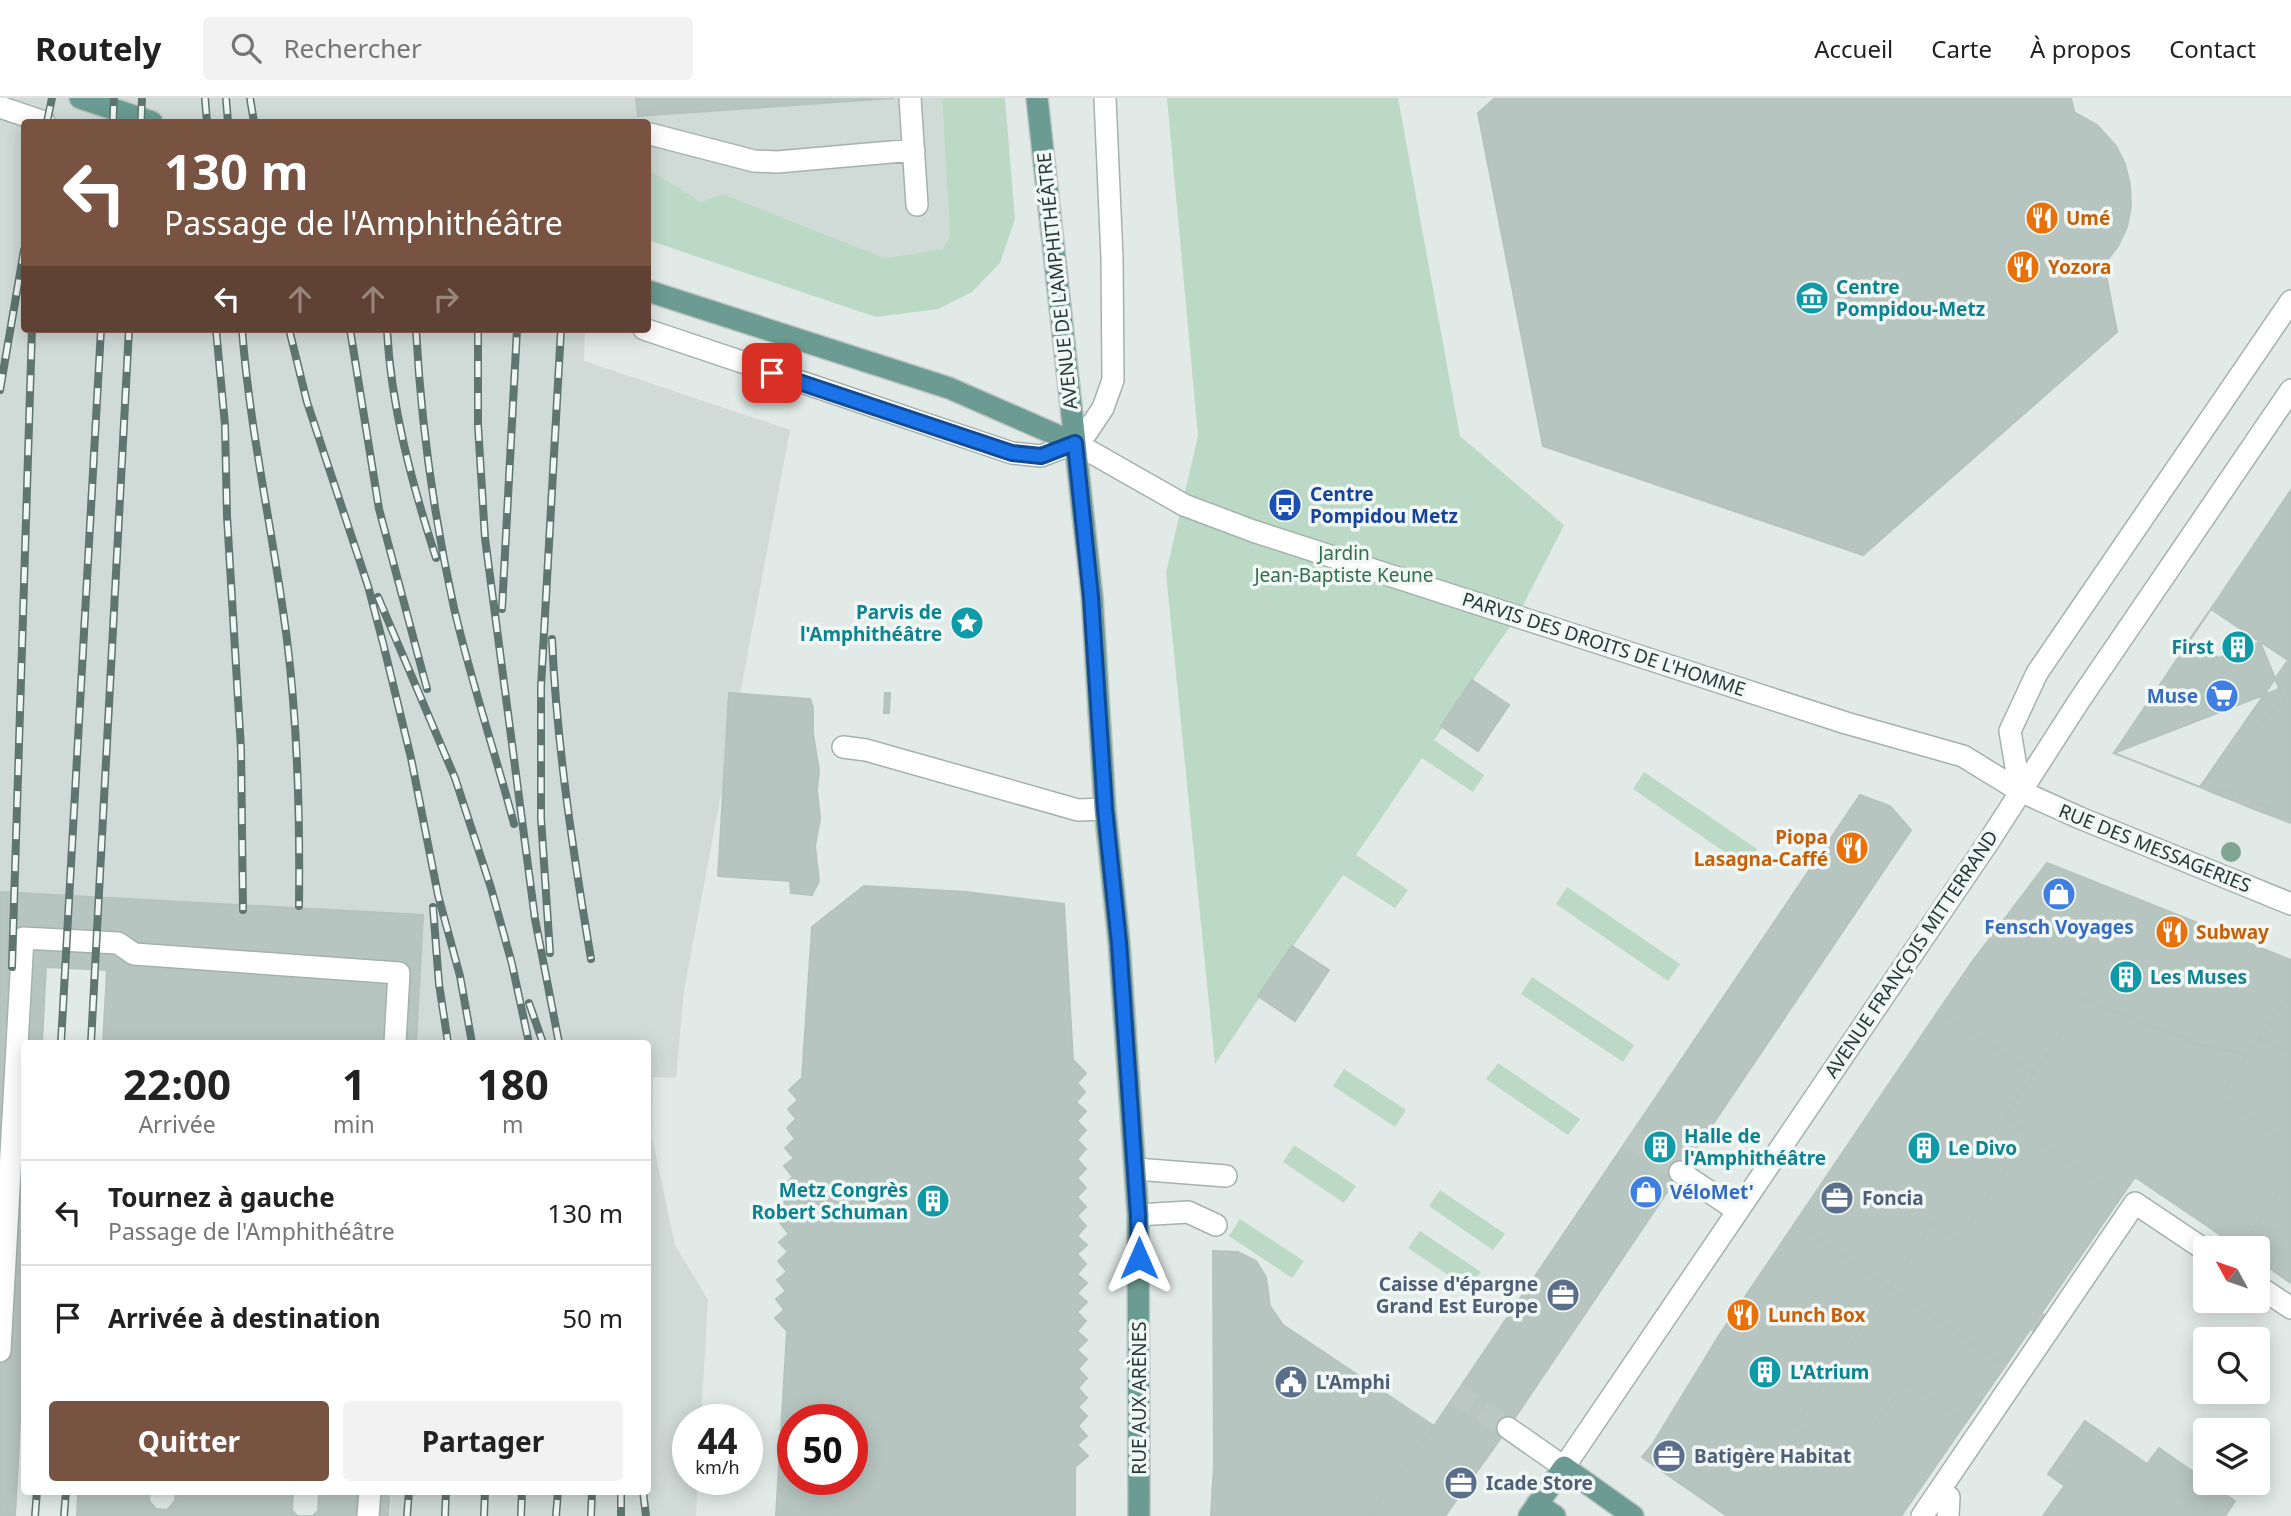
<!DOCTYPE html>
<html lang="fr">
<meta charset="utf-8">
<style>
:root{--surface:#fff;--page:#f2f2f2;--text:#222;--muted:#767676;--line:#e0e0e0;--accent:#795341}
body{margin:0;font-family:"Noto Sans",sans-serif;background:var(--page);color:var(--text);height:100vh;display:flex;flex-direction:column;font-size:26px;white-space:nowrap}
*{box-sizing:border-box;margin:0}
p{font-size:23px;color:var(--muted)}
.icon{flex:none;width:38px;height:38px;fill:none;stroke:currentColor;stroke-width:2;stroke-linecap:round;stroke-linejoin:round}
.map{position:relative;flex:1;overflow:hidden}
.details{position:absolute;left:21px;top:942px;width:630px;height:455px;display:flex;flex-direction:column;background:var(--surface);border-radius:7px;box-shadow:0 4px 18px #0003}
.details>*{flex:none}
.hud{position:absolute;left:21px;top:21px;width:630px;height:214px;border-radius:7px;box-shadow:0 4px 18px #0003;background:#795341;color:#fff;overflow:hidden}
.needle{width:46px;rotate:310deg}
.controls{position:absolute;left:2193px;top:1138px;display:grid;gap:14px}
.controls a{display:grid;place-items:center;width:77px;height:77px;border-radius:7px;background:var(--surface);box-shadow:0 4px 18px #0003;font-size:35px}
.speed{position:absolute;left:672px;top:1306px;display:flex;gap:14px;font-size:35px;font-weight:700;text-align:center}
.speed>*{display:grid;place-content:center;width:91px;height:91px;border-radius:50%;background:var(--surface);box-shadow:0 4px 18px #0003;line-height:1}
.speed small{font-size:18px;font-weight:400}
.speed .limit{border:10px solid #d22;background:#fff;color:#111}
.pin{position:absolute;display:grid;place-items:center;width:60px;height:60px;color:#fff;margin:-30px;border-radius:14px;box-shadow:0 4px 10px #0006}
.me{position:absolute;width:77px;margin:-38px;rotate:0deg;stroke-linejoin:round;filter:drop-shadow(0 0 5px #0008)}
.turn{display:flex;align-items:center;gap:24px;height:147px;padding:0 28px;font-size:32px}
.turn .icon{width:91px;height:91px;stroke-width:2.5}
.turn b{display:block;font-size:49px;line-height:60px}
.lanes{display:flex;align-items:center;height:66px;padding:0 28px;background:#0003;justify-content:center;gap:35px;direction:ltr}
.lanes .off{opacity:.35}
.eta{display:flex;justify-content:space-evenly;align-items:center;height:119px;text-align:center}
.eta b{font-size:42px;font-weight:700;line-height:49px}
.primary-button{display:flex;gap:14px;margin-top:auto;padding:14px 28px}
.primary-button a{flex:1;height:80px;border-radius:7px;background:var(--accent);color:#fff;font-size:28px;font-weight:700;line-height:80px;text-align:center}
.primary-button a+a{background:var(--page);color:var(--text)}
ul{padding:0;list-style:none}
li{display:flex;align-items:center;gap:21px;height:105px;padding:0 28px;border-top:2px solid var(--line)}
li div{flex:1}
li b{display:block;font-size:26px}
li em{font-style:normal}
header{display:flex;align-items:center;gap:42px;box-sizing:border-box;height:98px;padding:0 35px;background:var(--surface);border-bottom:2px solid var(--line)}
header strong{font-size:33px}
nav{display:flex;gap:38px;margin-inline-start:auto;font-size:24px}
.search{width:490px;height:63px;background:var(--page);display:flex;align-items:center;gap:18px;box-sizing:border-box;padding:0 24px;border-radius:7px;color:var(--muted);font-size:26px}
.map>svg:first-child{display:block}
</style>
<header>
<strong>Routely</strong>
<div class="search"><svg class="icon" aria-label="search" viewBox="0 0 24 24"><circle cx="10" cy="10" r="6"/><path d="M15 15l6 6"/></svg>Rechercher</div>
<nav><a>Accueil</a><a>Carte</a><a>À propos</a><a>Contact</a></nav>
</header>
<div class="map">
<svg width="2291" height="1418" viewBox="0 0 2291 1418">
<rect width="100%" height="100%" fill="#e1eae7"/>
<path fill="#d0dad6" d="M0,0H942L950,139L942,151L885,160L723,96L701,104L648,71V24H24V231H585L584,263L790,332L684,892L676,980L653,979L652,1039L675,1147L708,1202L701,1321H688V1381H698L696,1418H390L392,1393H648V945H416L422,817L0,794Z"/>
<path fill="#bcd9c6" d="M942,0H1005L1015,121L1000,165L972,194L938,211L876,219L648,142V71L701,104L723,96L885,160L942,151L950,139Z
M1167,0H1398L1460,338L1564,427L1518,517L1441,628L1443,629L1434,642L1484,677L1473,694L1422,660L1356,757L1408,792L1395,810L1343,777L1258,898L1260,899L1215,966L1166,475L1198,338Z
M1644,674L1757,751L1745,768L1633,691Z
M1567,789L1680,866L1668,883L1556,806Z
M1532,879L1634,947L1623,964L1521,896Z
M1498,965L1580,1021L1568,1037L1486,981Z
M1344,971L1406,1012L1395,1029L1333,988Z
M1294,1047L1356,1088L1344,1105L1283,1064Z
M1440,1092L1505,1136L1493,1152L1429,1108Z
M1240,1121L1304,1163L1292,1180L1229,1138Z
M1420,1133L1481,1174L1469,1191L1408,1150Z"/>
<path fill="#b7c5c0" stroke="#b5c3be" stroke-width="2" fill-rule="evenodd" d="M636,0H894L638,18Z
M1495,0H2071L2074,14L2097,27L2116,48L2125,66L2130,87L2131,108L2127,129L2118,148L2104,166L2117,234L1863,457L1543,348L1478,15Z
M2291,392V725L2267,716L2270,710L2253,704L2251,710L2232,702L2234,696L2219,690L2216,696L2200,689L2284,602L2260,544L2211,511Z
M2291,392V558L2288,562L2211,511Z
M2291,392V558L2200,689L2114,655Z
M2211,511L2260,544L2219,560L2190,541Z
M1472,582L1509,607L1478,653L1441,628Z
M2279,591L2284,602L2200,689L2114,655Z
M729,595L810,601L813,609V636L819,672L817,692L820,721L815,748L819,783L812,797L791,795L790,783L718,778Z
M885,595H890L889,615H884Z
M2219,690L2234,696L2232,702L2216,696Z
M1860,697L1890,708L1911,732L1508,1330L1445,1418H1369L1434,1328Z
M2253,704L2270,710L2267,716L2251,710Z
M2047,765L2291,862V894L2247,957L2198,946L2084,901L2034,976L1939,912L1972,864Z
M864,788L966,794L1064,806L1073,962L1086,975L1077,985L1085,994L1076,1004L1086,1013L1077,1023L1086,1032L1077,1042L1086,1051L1077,1061L1086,1071L1077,1080L1086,1090L1077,1099L1086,1109L1077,1118L1086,1128L1077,1138L1087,1147L1077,1156L1086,1166L1077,1176L1087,1185L1077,1195L1087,1204L1077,1214L1086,1223L1077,1233L1087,1242L1077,1252L1087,1261L1078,1271L1087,1280L1078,1290L1087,1300L1078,1309L1087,1318L1078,1328L1087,1338L1077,1347L1088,1358L1075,1369V1418H776L787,1233L775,1220L784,1212L776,1201L786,1193L777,1182L787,1174L778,1163L788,1154L779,1144L789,1136L780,1125L790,1117L781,1106L791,1098L783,1087L793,1079L784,1068L794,1060L785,1050L795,1041L787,1030L796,1021L788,1011L798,1002L789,992L802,980L812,829ZM793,1321H852V1381H793Z
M0,794L423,817L416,945H103L107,872L46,869L42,945H24V1250L15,1418H0Z
M1292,848L1329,872L1295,923L1258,898Z
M2291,894V954L2260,940Z
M2084,901L2198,946L2247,957L2219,999L2291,1048V1076L2240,1150L2135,1079L2121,1099L2004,1019Z
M1939,912L2034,976L1989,1042L2015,1058L1958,1142L1933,1124L1889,1189L1795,1125Z
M2260,940L2291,954V1048L2219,999Z
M2004,1019L2121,1099L2005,1268L1889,1189L1933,1124L1958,1142L2015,1058L1989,1042Z
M2291,1076V1185L2258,1162V1150H2240Z
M1795,1125L1889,1189L1796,1327L1845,1361L1908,1285L1966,1324L1901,1418H1727L1642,1359L1652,1347L1720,1236Z
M1213,1153L1238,1154L1256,1163L1266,1179L1270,1208L1283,1227L1434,1328L1369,1418H1211L1214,1366Z
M1889,1189L2005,1268L1966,1324L1908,1285L1845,1361L1796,1327Z
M2085,1323L2147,1366L2159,1350L2205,1382V1384H2208L2235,1403L2225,1418H2043L2072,1377L2055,1366Z
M2055,1366L2072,1377L2065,1388L2048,1376Z
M78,1393H390L388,1418H77Z
M150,1393H176L175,1403L167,1412L156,1411L149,1403Z
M293,1393H319L318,1413L313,1418H297L292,1412Z"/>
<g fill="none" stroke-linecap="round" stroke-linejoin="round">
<path stroke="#bbc7c3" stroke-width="21" stroke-dasharray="21 10" stroke-linecap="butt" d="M1629,1039L1680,1074
M2036,1223L2048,1232
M1456,1295L1508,1330"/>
<defs>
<path id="minor" d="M910,0L917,107
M0,9L44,24
M650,36L754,63L777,64L914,52
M644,231L1012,355L1041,358L1075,345L1087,334L1103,310L1113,282L1112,160L1105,0
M1075,345L1184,407L1253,433L1846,625L1963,658L2020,693L2080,720L2291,806
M843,649L866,652L1078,712L1105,711
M2020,693L2010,633L2037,575L2291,203
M1136,1071L1226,1078
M1680,1074L1738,1113
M1138,1117L1188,1114L1216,1127
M2258,1188L2291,1210
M0,1253L23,840L118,845L134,856L399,875L395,945
M1508,1330L1564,1369L1989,743L2079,603L2291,292
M368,1418L370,1393
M1922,1418L2135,1105L2205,1152
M1948,1418L1949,1399"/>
<path id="major" d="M80,0L152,24
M1037,0L1092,499L1105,711L1119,844L1138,1117L1139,1418
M648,193L949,290L1075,345
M1537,1406L1555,1418
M1529,1418L1564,1369L1633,1418"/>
</defs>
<use href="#minor" stroke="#a5b1ae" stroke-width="24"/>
<use href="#major" stroke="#bdc4c2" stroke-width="24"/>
<use href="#minor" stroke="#fff" stroke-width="21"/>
<use href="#major" stroke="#6b9b92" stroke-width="21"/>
<defs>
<path id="rail" d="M205,0L207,24
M226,0L228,24
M250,0L254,24
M47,24L52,0
M113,24L114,0
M141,24L142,0
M216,231L225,327L227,418L241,651L243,812
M242,231C250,336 274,438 287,542C298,630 300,720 299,808
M289,231L307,304L368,488L383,545L411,660L438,797L460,878L472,945
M350,231L379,411L427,591
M387,231C391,309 412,386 436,460
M416,231C421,325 434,419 454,510C471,583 495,654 514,726
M478,231V327L485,440L535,821L559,945
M0,292L24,152
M378,499L455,680L491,790L512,866L529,945
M502,511L517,231
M552,541C557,649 573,754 591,861
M433,809L439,886L448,945
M550,855L541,720V589L561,231
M12,869L32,231
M529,905L543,945
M61,945L101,231
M91,945L129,231
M621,1393V1418
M643,1393L646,1418
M35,1418L37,1393
M64,1418L66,1393
M407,1418L409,1393
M445,1418L446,1393
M484,1418L485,1393
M521,1418L522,1393
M556,1418L558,1393
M591,1418L592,1393"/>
</defs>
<use href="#rail" stroke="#5e7570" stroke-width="8"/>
<use href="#rail" stroke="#f1f7f5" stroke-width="5" stroke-dasharray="16" stroke-linecap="butt"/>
</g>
<circle fill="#81a592" cx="2231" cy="754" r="10"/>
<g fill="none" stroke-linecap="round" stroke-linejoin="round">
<defs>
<path id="route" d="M772,275L1012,355L1041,358L1075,345L1091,499L1105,711L1119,845L1138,1117L1139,1160"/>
</defs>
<use href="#route" stroke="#114b97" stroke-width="18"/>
<use href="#route" stroke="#1a73e8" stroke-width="12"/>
</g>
<defs>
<symbol id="restaurant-disc" viewBox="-11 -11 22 22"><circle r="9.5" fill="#e8710a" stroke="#f1f7f5"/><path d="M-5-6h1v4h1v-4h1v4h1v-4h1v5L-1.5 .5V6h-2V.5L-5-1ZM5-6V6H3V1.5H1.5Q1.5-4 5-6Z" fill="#fff"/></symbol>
<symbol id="museum-disc" viewBox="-11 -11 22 22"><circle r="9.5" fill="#0f9aa8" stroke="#f1f7f5"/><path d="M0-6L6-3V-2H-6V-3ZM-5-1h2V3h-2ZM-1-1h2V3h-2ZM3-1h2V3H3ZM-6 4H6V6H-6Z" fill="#fff"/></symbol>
<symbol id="bus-disc" viewBox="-11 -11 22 22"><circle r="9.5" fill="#1a4fb4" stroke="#f1f7f5"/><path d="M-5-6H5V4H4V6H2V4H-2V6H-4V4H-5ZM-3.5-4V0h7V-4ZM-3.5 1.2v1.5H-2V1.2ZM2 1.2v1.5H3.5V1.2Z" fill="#fff"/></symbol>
<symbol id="sight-disc" viewBox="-11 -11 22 22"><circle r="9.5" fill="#0f9aa8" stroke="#f1f7f5"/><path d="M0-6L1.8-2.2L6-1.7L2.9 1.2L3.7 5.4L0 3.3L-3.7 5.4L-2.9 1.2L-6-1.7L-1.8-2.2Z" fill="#fff"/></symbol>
<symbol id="building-disc" viewBox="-11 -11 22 22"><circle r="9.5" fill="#0f9aa8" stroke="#f1f7f5"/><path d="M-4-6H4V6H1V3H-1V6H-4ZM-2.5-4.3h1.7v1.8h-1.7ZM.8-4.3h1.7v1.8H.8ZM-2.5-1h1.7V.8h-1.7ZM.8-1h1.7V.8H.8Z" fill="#fff"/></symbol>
<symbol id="supermarket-disc" viewBox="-11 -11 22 22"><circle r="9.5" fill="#3f7fe0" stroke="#f1f7f5"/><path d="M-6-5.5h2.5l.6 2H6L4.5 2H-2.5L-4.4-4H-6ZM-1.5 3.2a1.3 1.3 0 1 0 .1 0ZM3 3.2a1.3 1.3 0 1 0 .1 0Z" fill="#fff"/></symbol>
<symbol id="shop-disc" viewBox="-11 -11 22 22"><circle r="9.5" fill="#3f7fe0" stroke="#f1f7f5"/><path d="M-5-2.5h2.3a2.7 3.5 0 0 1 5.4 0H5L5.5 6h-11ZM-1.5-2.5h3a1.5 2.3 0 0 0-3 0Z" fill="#fff"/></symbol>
<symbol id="office-disc" viewBox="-11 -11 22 22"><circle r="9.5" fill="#5c6f8a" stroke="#f1f7f5"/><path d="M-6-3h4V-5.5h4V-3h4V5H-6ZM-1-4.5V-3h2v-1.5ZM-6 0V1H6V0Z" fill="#fff"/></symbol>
<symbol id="civic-disc" viewBox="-11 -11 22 22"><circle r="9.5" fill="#5c6f8a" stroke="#f1f7f5"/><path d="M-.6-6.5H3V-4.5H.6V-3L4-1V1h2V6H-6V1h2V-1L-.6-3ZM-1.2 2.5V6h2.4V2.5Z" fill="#fff"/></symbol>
</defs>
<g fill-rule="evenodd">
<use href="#restaurant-disc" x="2023" y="101" width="38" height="38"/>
<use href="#restaurant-disc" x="2004" y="150" width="38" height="38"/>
<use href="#museum-disc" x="1793" y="181" width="38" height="38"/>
<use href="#bus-disc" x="1266" y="388" width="38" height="38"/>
<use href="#sight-disc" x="948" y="506" width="38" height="38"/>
<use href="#building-disc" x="2219" y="530" width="38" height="38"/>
<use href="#supermarket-disc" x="2203" y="579" width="38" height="38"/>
<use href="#restaurant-disc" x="1833" y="731" width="38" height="38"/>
<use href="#shop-disc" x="2040" y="777" width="38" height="38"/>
<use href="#restaurant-disc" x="2153" y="815" width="38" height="38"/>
<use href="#building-disc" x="2107" y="860" width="38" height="38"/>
<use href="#building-disc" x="1641" y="1030" width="38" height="38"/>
<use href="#building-disc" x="1905" y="1031" width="38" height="38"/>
<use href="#shop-disc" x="1627" y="1075" width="38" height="38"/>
<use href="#office-disc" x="1818" y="1081" width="38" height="38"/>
<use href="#building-disc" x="914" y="1084" width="38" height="38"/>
<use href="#office-disc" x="1544" y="1178" width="38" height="38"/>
<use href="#restaurant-disc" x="1724" y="1198" width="38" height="38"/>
<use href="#building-disc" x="1746" y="1255" width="38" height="38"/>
<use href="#civic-disc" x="1272" y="1265" width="38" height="38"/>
<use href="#office-disc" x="1650" y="1339" width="38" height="38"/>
<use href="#office-disc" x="1442" y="1366" width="38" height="38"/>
</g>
<g text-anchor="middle" stroke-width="7" stroke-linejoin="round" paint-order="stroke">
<g font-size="19" font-weight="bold" fill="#c56008" stroke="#f1f7f5" text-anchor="start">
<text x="2066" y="127">Umé</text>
<text x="2048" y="176">Yozora</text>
<text x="1828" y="746" text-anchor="end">Piopa<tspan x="1828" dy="22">Lasagna-Caffé</tspan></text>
<text x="2196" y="841">Subway</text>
<text x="1768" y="1224">Lunch Box</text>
</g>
<g font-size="19" fill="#243935" stroke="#f1f7f5">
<text transform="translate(1057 183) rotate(-96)" y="7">AVENUE DE L'AMPHITHÉÂTRE</text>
<text transform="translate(1604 546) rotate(18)" y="7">PARVIS DES DROITS DE L'HOMME</text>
<text transform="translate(2155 750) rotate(22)" y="7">RUE DES MESSAGERIES</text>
<text transform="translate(1911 856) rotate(-56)" y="7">AVENUE FRANÇOIS MITTERRAND</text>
<text transform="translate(1139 1300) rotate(-90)" y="7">RUE AUX ARÈNES</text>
</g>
<g font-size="19" font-weight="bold" fill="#0d838f" stroke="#f1f7f5" text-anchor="start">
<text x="1836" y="196">Centre<tspan x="1836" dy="22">Pompidou-Metz</tspan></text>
<text x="942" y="521" text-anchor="end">Parvis de<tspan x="942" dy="22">l'Amphithéâtre</tspan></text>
<text x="2214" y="556" text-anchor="end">First</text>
<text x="2150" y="886">Les Muses</text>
<text x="1684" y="1045">Halle de<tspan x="1684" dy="22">l'Amphithéâtre</tspan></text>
<text x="1948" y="1057">Le Divo</text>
<text x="908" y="1099" text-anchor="end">Metz Congrès<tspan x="908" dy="22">Robert Schuman</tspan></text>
<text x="1790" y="1281">L'Atrium</text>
</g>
<g font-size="19" font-weight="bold" fill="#164399" stroke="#f1f7f5" text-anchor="start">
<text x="1310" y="403">Centre<tspan x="1310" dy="22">Pompidou Metz</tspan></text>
</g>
<g font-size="19" fill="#326c4d" stroke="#f1f7f5">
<text x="1344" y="462">Jardin<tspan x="1344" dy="22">Jean-Baptiste Keune</tspan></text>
</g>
<g font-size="19" font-weight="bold" fill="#366cbe" stroke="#f1f7f5" text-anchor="end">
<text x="2198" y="605">Muse</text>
<text x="2059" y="836" text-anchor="middle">Fensch Voyages</text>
<text x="1670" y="1101" text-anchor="start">VéloMet'</text>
</g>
<g font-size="19" font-weight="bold" fill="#4e5e75" stroke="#f1f7f5" text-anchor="start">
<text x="1862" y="1107">Foncia</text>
<text x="1538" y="1193" text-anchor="end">Caisse d'épargne<tspan x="1538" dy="22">Grand Est Europe</tspan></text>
<text x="1316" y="1291">L'Amphi</text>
<text x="1694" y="1365">Batigère Habitat</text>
<text x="1486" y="1392">Icade Store</text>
</g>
</g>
</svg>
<div class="controls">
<a><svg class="needle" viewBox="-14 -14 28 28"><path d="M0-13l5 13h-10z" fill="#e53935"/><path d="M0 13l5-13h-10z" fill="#767676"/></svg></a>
<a><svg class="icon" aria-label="search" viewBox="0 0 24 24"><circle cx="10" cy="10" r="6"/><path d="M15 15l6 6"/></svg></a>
<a><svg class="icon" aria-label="layers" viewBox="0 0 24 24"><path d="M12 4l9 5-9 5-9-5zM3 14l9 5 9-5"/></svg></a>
</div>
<div class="speed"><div>44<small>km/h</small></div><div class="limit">50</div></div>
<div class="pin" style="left:772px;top:275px;background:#d93025"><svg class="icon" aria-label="arrive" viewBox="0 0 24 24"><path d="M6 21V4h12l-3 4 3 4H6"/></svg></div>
<svg class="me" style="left:1139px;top:1160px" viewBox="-20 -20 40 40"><path d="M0-17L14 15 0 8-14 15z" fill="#1a73e8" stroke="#fff" stroke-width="4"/></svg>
<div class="hud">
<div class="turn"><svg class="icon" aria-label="left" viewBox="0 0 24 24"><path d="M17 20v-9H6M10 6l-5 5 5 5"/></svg><div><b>130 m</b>Passage de l'Amphithéâtre</div></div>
<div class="lanes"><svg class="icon" aria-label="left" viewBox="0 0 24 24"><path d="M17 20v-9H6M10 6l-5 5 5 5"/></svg><svg class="icon off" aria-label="ahead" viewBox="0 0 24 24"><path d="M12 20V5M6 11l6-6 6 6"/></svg><svg class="icon off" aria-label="ahead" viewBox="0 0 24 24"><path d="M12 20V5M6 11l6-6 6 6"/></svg><svg class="icon off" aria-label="right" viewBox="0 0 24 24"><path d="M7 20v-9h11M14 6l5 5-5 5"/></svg></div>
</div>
<section class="details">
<div class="eta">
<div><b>22:00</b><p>Arrivée</p></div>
<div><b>1</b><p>min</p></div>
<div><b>180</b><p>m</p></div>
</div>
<ul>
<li><svg class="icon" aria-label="left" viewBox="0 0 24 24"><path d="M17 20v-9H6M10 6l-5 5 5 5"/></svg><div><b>Tournez à gauche</b><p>Passage de l'Amphithéâtre</p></div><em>130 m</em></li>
<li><svg class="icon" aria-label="arrive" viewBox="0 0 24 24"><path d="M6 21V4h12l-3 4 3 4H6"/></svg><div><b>Arrivée à destination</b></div><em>50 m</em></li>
</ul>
<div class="primary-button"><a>Quitter</a><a>Partager</a></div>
</section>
</div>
